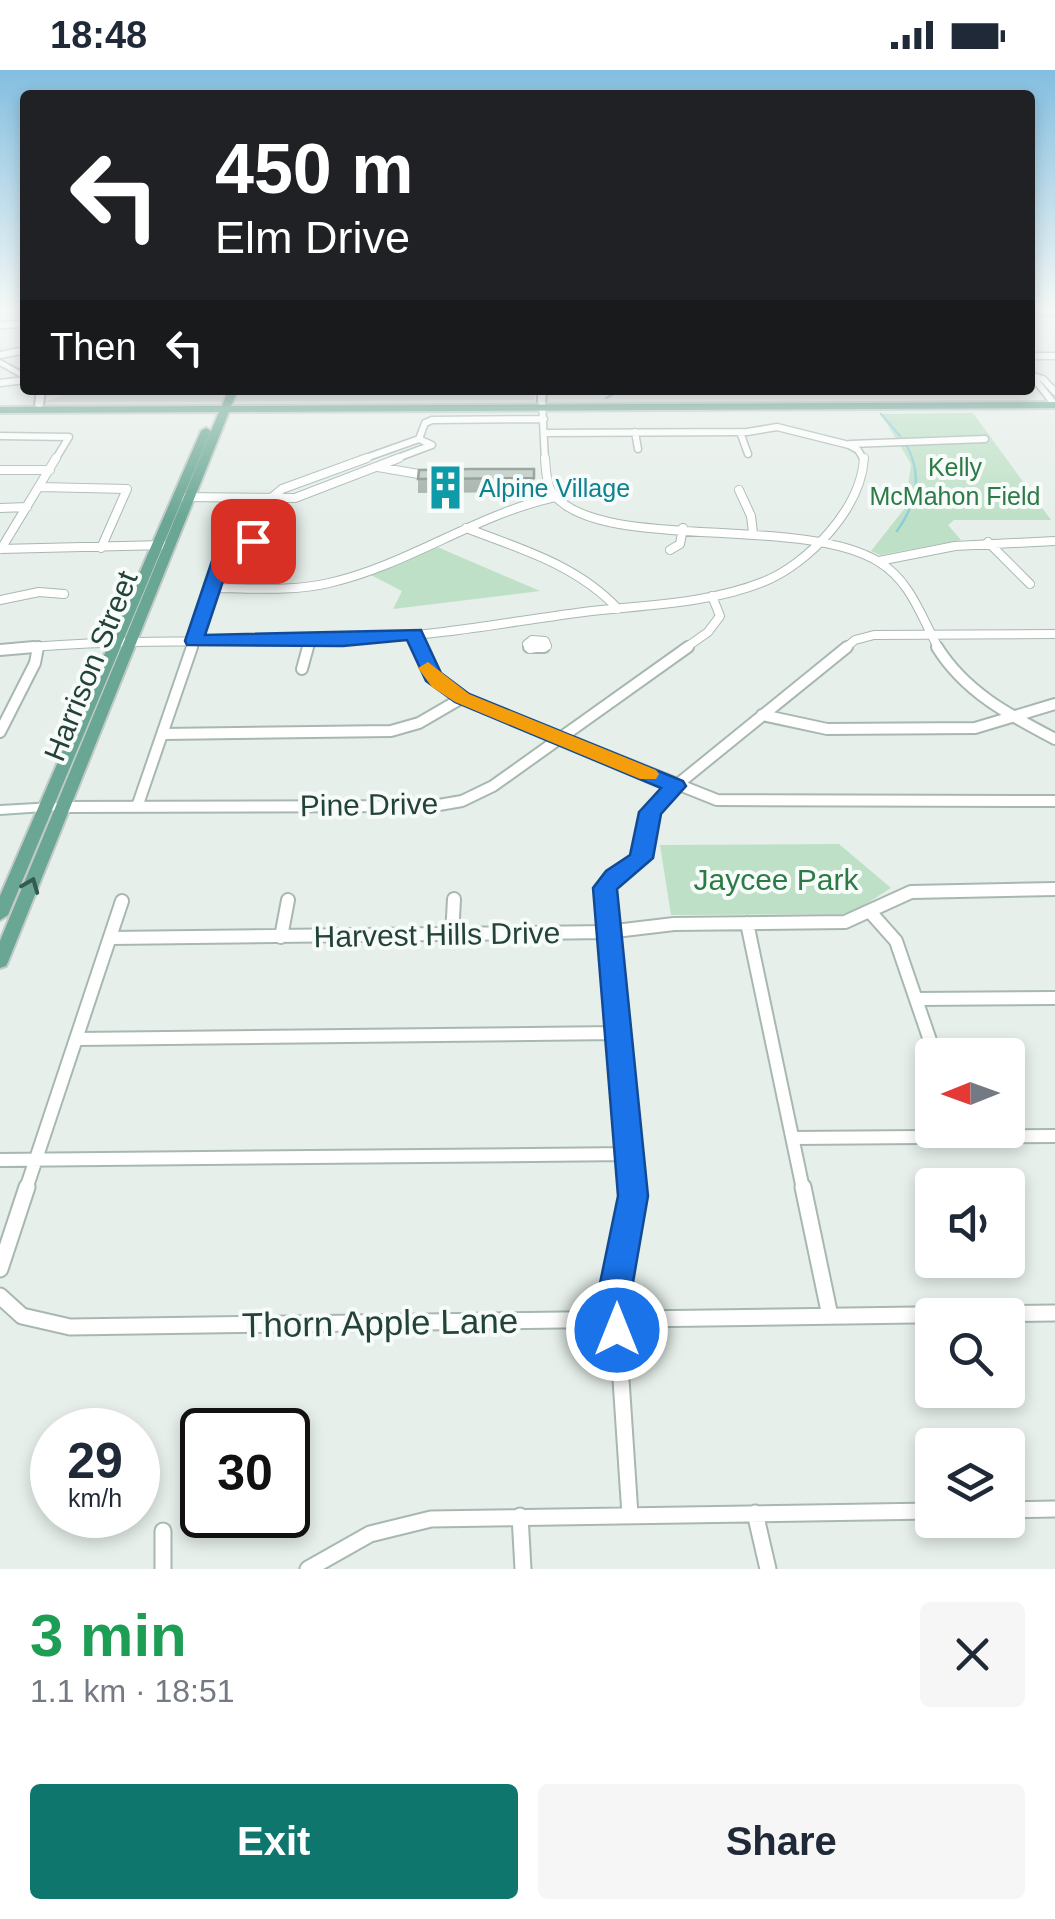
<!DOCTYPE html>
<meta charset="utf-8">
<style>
:root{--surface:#fff;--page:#f6f6f7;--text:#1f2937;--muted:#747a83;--accent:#0f766e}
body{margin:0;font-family:Helvetica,sans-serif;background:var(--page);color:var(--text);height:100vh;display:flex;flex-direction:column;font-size:38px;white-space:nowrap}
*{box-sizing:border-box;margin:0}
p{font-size:32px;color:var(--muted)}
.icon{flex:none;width:55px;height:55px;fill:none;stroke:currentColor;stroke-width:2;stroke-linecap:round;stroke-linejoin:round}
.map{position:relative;height:1499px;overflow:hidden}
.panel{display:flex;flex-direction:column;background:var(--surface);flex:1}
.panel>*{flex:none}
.banner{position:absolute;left:20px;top:20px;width:1015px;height:305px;border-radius:10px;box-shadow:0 5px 15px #0003;background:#202124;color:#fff;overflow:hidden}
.needle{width:65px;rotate:269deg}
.buttons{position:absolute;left:915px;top:968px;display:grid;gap:20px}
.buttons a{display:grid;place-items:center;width:110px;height:110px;border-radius:10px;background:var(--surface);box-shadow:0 5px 15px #0003;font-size:50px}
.speed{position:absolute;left:30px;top:1338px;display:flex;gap:20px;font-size:50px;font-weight:700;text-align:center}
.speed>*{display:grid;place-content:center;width:130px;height:130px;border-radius:50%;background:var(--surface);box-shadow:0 5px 15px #0003;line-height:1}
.speed small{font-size:25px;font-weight:400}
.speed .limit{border:5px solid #111;border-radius:15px;background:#fff;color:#111}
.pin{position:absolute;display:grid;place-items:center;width:85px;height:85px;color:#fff;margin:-42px;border-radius:20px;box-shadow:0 5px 15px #0006}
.me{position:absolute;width:110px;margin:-55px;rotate:0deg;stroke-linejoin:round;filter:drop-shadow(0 0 8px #0008)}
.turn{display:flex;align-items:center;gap:35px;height:210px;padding:0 30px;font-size:45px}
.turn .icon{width:130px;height:130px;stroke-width:2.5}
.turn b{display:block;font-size:70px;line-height:85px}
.then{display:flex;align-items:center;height:95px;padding:0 30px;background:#0003;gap:20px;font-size:38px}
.round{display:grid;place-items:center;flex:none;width:105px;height:105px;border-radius:10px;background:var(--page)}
.summary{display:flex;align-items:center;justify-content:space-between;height:170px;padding:0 30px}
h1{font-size:60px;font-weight:600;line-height:75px;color:#1e9e55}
.action{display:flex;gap:20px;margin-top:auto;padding:20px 30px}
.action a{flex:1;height:115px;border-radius:10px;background:var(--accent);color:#fff;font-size:40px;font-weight:600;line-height:115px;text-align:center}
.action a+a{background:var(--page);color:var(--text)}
.status{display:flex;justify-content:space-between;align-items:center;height:70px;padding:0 50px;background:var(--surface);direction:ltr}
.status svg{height:28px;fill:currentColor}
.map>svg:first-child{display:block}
</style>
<div class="status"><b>18:48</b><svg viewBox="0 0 49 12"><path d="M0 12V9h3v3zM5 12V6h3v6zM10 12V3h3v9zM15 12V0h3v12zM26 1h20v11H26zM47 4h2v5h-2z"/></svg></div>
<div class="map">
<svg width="1055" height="1499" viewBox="0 0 1055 1499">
<rect width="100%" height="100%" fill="#e6efea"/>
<path fill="#d4dfd9" d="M75,320H534V330L45,332Z"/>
<path fill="#bee0c6" d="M973,343L1051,450H954L948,455L961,470L880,485L871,481L905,438L911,394L881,344Z
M435,476L540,521L393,539L402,521L369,504Z
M839,774L891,818L858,839L842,844L671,845L660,775Z"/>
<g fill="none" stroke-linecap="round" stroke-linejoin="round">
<path stroke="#8cced5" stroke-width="2.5" d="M606,328L621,320
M881,344L900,366
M897,461C916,434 923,407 907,376"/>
<defs>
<path id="street-far4" d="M1030,242H1055
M0,255L25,254
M0,285L25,280
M1030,286H1055
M1030,305L1043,309L1055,322
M1032,306L1055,335
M0,313L25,310
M542,333L545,390
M635,362L638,379
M740,362L748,384
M545,363L747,362L777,357L849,375L858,380L864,390
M0,366L69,367L55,390
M850,374L985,369
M360,390L419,369L425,353L432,350L544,349
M392,390L432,375L419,369"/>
<path id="street-far3" d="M545,388C546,399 546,416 554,425C603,483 802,444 879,492C911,511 922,549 939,579
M378,397L430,406
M0,400H50
M40,417L127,419L101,478
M739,420L751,446L753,463
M183,427L295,428L399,388
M270,429L282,419L367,388
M0,438L27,437
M466,458C521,479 577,495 618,539
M988,472L1030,514
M0,479L164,475
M1,479L56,388
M670,480L680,474L683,458
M879,491L955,476L1055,471
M212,518C251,518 291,522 329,513C408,495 475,445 555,427
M0,530L39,522L64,524
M414,564L421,579
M532,570L545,571L547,576L530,579L527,574Z
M9,579C131,567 252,574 373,568C443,565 514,551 584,542C643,535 708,534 763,512C808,494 861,439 864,388
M191,579L223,484L232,475L253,471
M307,579L309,571
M684,579L708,562L720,546L712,526
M844,579L855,570L874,565L1055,564"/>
<path id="street-far2" d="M420,577L433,607L462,628L717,730L1055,731
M529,577H544
M937,577C965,622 1009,645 1055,669
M0,580L34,577
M302,599L308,577
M762,645L827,659L975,658L1055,634
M0,662L35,593L38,577
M163,664L391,661L419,653L462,628
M60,737L433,736L462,731L493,716L688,577
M137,737L192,577
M606,818L641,788L648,750L662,727L847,577"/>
<path id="street-far1" d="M607,815L604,829L632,1119
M872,844L896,871L935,985
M747,853L803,1119
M452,866L454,829
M281,867L288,830
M111,868L607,862L674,854L845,852L911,822L1055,819
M916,929L1055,928
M77,969L616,963
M793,1068L1055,1066
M0,1090L629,1084
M26,1119L122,831"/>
<path id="street" d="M803,1117L830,1246
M0,1199L27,1117
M0,1226L22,1246L70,1257L1055,1243
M1008,1440L1055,1439
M755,1443L768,1499
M630,1445L615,1219L632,1117
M520,1446L523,1499
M163,1461V1499
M308,1499L370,1464L431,1449L932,1441"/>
<path id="secondary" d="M0,290L25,304V309L0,295Z
M37,320H45L43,335L39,338L35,335Z
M538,320H546L545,335L538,333Z
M54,733L59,734L61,737L59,740L0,744V736Z"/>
<path id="primary" d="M228,320H238L231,336L1055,332V338L229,342L8,892L6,896L0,898V871L219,342L0,343V337L222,336Z
M206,358L211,361L8,845L0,850V826L201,361Z"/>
</defs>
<use href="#street-far4" stroke="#a8b8b1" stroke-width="9"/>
<use href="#street-far3" stroke="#a8b8b1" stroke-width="10"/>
<use href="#street-far2" stroke="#a8b8b1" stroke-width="14"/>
<use href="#street-far1" stroke="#a8b8b1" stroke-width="16"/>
<use href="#street" stroke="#a8b8b1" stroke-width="19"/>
<use href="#secondary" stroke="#a3bbb2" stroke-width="4"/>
<use href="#primary" stroke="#c1cac7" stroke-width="4"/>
<use href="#street-far4" stroke="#fff" stroke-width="6"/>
<use href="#street-far3" stroke="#fff" stroke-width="8"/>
<use href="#street-far2" stroke="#fff" stroke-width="10"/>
<use href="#street-far1" stroke="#fff" stroke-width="12"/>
<use href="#street" stroke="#fff" stroke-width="15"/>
<use href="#secondary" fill="#fff" fill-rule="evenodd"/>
<use href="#primary" fill="#69a693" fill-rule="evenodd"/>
</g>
<path fill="#a1aea8" d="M534,408V422L418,423V409Z"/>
<path fill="#bbcac3" stroke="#838d88" stroke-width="2.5" d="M472,399H534V408L418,409L419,400Z"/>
<defs><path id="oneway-chevron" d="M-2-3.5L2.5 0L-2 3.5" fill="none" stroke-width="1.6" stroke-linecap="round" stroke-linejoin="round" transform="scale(2.5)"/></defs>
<use stroke="#345b4f" href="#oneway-chevron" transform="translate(31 815) rotate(-68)"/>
<linearGradient id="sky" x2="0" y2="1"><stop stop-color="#83bee0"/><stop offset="0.53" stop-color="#f4f8f6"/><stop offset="1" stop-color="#f4f8f6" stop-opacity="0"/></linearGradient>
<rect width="1055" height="450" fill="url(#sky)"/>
<path fill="#1a73e8" stroke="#114b97" stroke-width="2.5" d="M253,466L262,471L259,475L232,484L205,565L421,560L441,603L469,624L683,711L686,716L661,744L653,788L617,819L648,1126L632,1218L634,1260L629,1271L617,1275L605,1271L600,1260L599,1218L618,1126L593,818L606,801L630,785L639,742L661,718L455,632L426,611L407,570L343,576L187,575L185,571L215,482L226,472Z"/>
<path fill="#f59e0b" d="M428,592L469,624L656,700L659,704L656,709H640L455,632L432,617L418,598Z"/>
<defs>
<symbol id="building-bare" viewBox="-9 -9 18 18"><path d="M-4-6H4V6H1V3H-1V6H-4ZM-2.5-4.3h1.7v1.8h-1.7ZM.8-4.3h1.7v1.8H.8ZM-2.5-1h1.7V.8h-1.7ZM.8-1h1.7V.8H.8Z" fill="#0f9aa8" stroke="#f7fbf9" stroke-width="2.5" paint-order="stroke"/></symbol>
</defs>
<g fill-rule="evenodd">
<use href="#building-bare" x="414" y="386" width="63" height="63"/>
</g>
<g text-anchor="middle" stroke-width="8" stroke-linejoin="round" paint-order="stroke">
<g font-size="25" fill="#2c7b46" stroke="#f7fbf9">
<text x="955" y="406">Kelly<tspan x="955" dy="29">McMahon Field</tspan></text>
</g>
<g font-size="25" fill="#0d838f" stroke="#f7fbf9" text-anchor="start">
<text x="479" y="427">Alpine Village</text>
</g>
<g font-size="30" fill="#234238" stroke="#f7fbf9">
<text transform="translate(91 596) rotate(-68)" y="10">Harrison Street</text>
<text transform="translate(369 735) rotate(-1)" y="10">Pine Drive</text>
<text transform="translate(437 865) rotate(-1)" y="10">Harvest Hills Drive</text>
</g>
<g font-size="30" fill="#2c7b46" stroke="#f7fbf9">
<text x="776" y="820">Jaycee Park</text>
</g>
<g font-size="35" fill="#234238" stroke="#f7fbf9">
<text transform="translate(380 1253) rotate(-1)" y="12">Thorn Apple Lane</text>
</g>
</g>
</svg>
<div class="buttons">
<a><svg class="needle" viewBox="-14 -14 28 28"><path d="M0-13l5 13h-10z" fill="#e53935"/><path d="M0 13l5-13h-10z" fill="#747a83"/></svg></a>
<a><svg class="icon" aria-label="sound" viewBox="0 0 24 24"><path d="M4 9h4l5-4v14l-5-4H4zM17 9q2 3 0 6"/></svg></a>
<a><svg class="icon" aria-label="search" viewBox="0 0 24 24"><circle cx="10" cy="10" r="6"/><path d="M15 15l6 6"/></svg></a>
<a><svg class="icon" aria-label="layers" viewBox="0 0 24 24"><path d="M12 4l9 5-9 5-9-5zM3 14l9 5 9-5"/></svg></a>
</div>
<div class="speed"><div>29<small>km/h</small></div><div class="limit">30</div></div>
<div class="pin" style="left:253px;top:471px;background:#d93025"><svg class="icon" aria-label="arrive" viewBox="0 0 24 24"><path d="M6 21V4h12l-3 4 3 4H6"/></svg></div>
<svg class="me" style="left:617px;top:1260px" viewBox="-20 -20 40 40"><circle r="17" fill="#1a73e8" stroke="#fff" stroke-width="3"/><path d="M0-11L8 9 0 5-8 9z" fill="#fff"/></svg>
<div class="banner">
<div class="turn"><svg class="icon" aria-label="left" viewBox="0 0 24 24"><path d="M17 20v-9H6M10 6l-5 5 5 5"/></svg><div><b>450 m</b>Elm Drive</div></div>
<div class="then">Then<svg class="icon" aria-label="left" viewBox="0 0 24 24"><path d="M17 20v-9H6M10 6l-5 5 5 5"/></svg></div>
</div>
</div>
<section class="panel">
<div class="summary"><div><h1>3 min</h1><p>1.1 km · 18:51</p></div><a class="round"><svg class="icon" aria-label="close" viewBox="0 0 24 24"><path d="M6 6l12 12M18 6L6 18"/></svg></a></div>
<div class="action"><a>Exit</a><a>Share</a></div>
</section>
